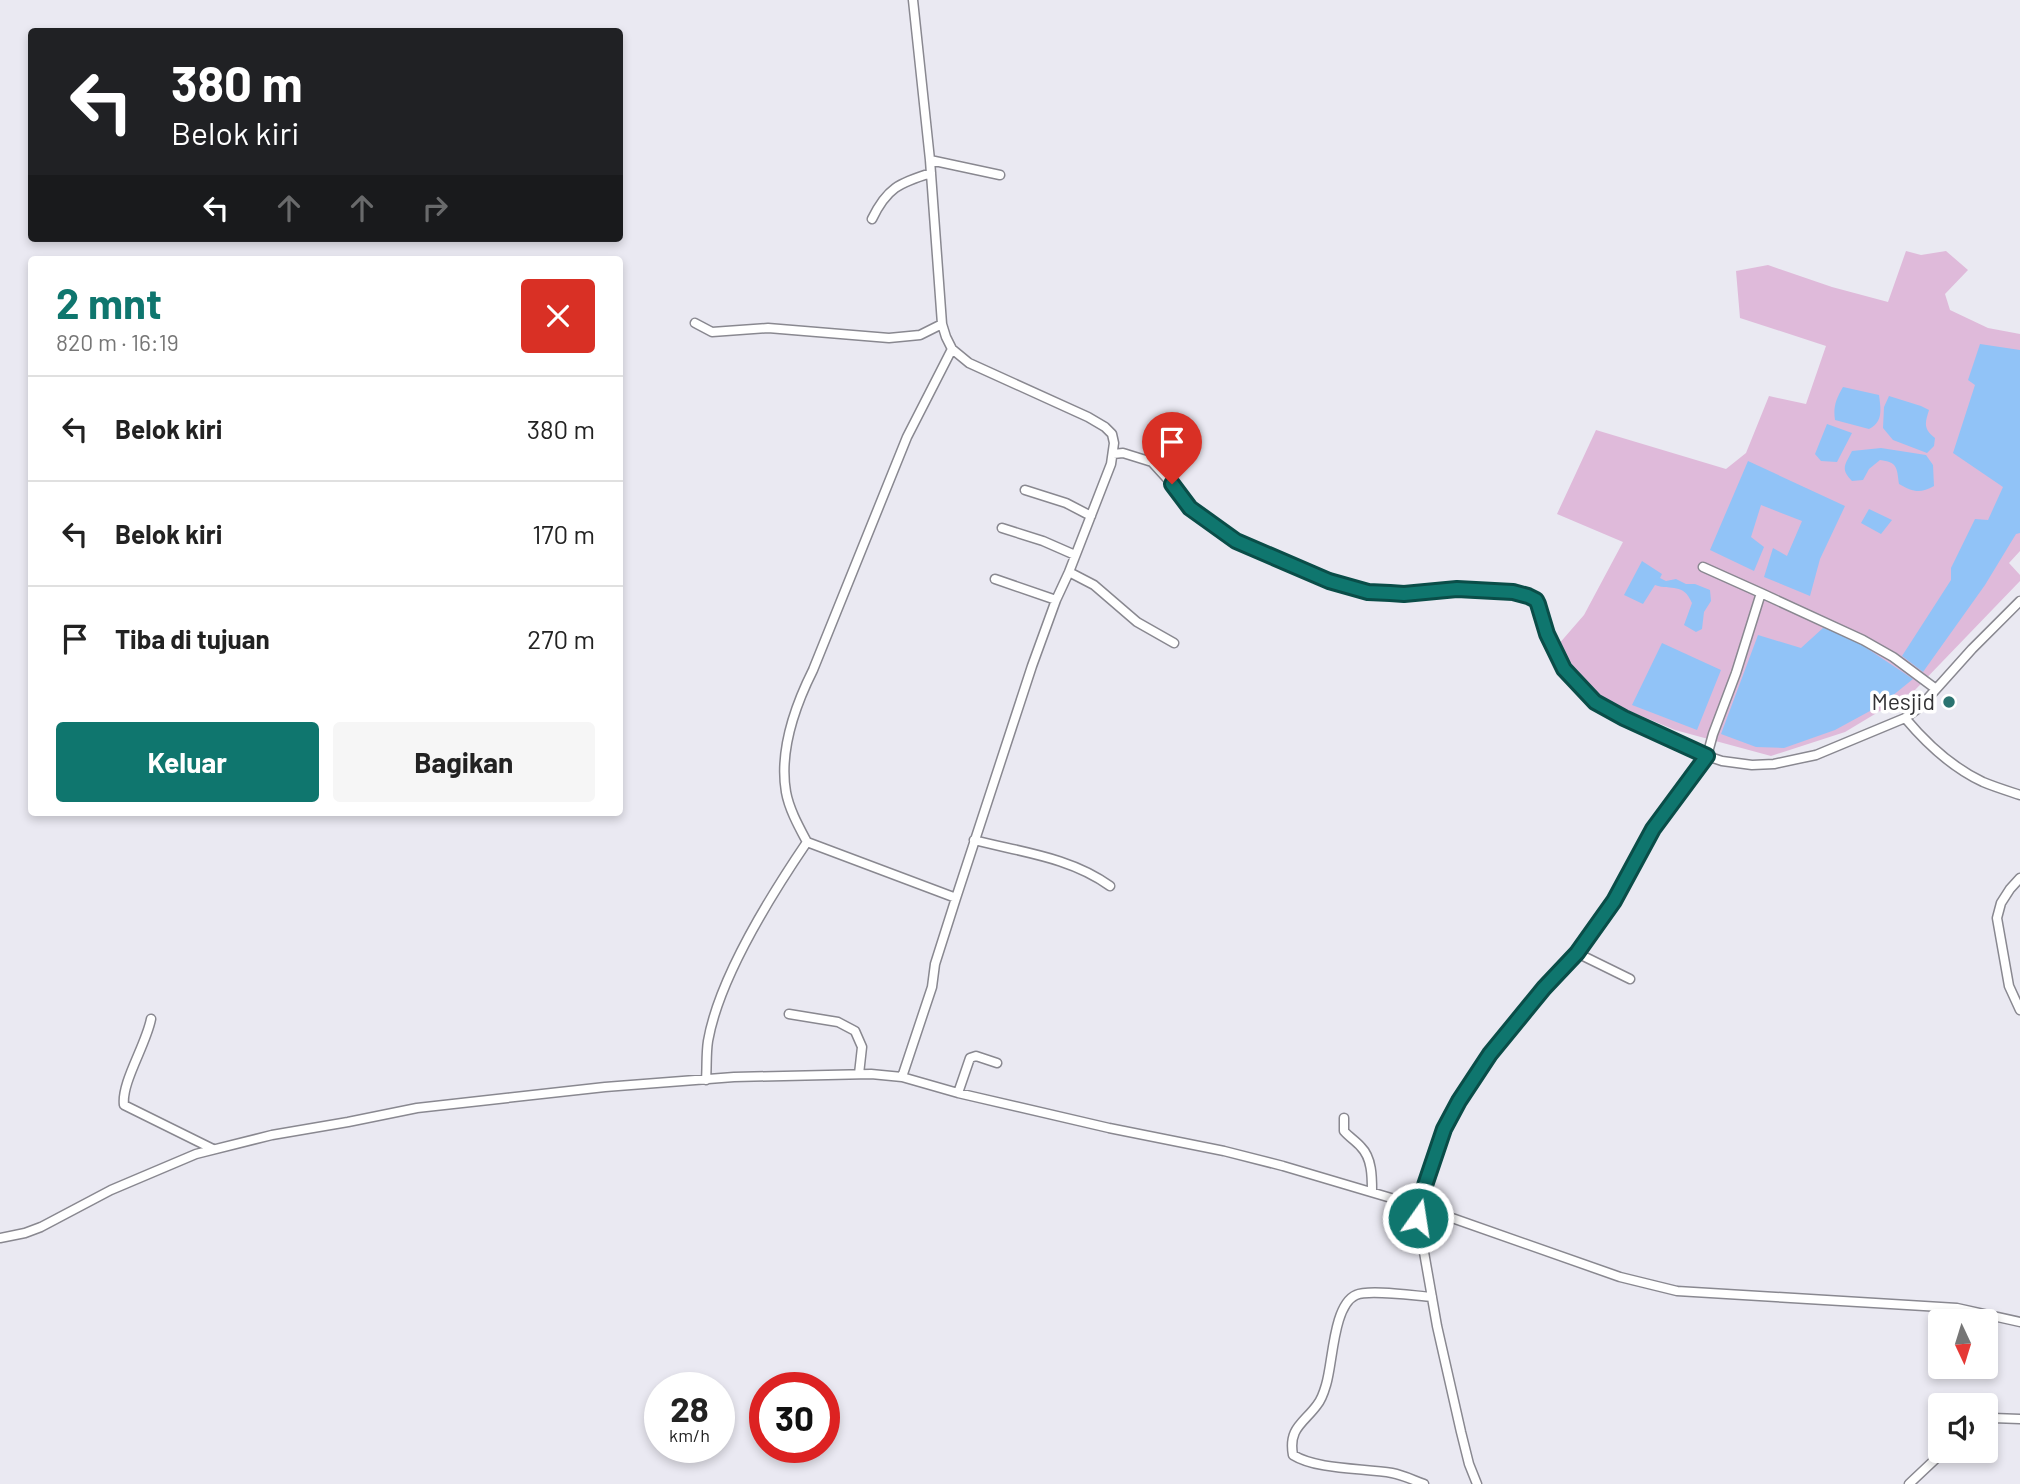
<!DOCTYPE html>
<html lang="id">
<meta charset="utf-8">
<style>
:root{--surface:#fff;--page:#f6f6f6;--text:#222;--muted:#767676;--line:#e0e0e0;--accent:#0f766e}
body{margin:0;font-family:Barlow,sans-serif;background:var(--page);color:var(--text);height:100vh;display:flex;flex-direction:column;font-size:26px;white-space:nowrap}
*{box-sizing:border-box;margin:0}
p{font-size:23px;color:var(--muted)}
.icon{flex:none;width:38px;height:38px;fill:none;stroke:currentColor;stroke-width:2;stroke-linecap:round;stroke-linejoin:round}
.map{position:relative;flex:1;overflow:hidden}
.drawer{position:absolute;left:28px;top:256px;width:595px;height:560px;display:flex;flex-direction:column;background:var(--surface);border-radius:7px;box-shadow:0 4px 10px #0003}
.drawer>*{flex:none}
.guide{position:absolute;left:28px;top:28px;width:595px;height:214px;border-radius:7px;box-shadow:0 4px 10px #0003;background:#202124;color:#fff;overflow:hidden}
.needle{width:46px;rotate:176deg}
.buttons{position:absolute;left:1928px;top:1309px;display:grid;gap:14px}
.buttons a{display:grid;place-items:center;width:70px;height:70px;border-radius:7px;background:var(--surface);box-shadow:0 4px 10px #0003;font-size:35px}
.speed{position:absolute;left:644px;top:1372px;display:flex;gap:14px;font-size:35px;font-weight:700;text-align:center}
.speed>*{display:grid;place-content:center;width:91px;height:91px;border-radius:50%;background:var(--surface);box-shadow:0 4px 10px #0003;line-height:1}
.speed small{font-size:18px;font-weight:400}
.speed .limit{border:10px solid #d22;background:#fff;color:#111}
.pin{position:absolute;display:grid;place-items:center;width:60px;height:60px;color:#fff;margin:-72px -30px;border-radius:50% 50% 50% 0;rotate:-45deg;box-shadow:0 0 7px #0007}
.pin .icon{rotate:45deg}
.me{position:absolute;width:77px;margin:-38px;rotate:13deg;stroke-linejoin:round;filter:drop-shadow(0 0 5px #0008)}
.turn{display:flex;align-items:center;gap:24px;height:147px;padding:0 28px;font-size:32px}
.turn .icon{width:91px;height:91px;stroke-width:2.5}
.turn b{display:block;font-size:49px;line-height:60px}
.lanes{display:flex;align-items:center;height:66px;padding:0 28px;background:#0003;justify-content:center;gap:35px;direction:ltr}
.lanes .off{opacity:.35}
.round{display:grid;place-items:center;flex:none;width:74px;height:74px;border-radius:7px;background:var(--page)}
.overview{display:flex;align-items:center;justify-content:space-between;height:119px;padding:0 28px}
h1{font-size:42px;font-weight:700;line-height:52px;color:var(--accent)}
.cta{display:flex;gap:14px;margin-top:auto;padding:14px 28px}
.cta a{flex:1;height:80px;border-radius:7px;background:var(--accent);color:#fff;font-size:28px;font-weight:700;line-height:80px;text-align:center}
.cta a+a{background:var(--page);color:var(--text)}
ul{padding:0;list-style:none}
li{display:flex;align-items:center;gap:21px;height:105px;padding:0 28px;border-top:2px solid var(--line)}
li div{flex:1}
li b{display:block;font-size:26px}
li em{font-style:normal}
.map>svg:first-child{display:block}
</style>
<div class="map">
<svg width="2020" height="1484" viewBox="0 0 2020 1484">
<rect width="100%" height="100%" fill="#eae9f2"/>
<path fill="#dfbada" d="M1906,251L1921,255L1946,251L1968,270L1945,294L1950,310L1988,328L2020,334V551L2009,563L2020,575V581L1915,690L1845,732L1771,756L1675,730L1581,691L1551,653L1584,615L1623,542L1557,514L1596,430L1726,469L1746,453L1769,396L1806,404L1826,346L1740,318L1736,271L1768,265L1832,287L1888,302Z"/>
<path fill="#91c3f7" d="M1980,344L2020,350V533L2016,534L1985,585L1923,672L1902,656L1951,580V568L1975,519L1988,520L2003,487L1953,453L1975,385L1968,380Z
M1843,387L1879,395C1881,410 1883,422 1869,429L1835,420C1833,407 1836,399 1843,387Z
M1889,396L1921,406L1929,410C1925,423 1923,429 1935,438L1934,446L1927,453L1893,440L1883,428L1884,407Z
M1827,424L1852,433L1837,462L1821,461L1815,454Z
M1881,448L1926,455L1933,465L1934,486C1920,494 1913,492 1899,484C1897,467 1897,462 1880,460L1869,469L1863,480L1852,481C1840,469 1845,465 1852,451Z
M1748,461L1845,506L1820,559L1810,596L1764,577L1773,548L1787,556L1802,521L1761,505L1751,537L1764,547L1754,571L1710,550Z
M1869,509L1892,520L1881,534L1861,523Z
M1642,561L1662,574L1660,578L1666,581L1676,579L1686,584H1695L1710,590L1711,601L1704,612L1702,629L1696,632L1684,625L1692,603C1683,582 1672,591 1655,585L1643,604L1624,595Z
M1823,628L1841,631L1913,679L1881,705L1835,730L1784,748L1756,747L1721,734L1758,635L1801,648Z
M1662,643L1721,670L1697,730L1632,705Z"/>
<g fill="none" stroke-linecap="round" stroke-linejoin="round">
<defs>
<path id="street" d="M930,160L1000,175
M872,219C887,188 899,183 931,173
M695,323L712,332L768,328L889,338L920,335L942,324
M952,349L907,437L813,670C795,706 779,751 786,792C789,809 799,827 807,842L956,898
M1113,454L1123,453L1152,462L1172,484L1190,508L1236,541L1329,581L1350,588L1390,593L1404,594L1457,589L1513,592L1528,596L1536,600L1538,604L1547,634L1564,669L1595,702L1624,718L1707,756L1722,761L1752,765L1774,764L1816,755L1905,718L1920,707L1972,649L2020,601
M1025,490L1066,503L1091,516
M1002,528L1043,541L1075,555
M1069,572L1094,585L1137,622L1174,643
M995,579L1056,600
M1761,593L1863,640L1893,657L1936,689
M1905,718C1926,743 1953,768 1983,782C1995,787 2008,791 2020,795
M974,840C1020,852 1070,857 1110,886
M2020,878L2010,889L2001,903L1997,918L2009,986L2020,1010
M1577,953L1630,979
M789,1014L838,1022L855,1031L862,1047L859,1074
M151,1019C146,1045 121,1083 124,1105L213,1149
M902,1077L932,987L935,964L956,898L1032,666L1056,600L1069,572L1111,464L1114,443L1112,434L1105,427L1088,417L969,363L952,349L946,337L942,324L930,160L913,0
M706,1080C707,1067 706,1054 708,1041C719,978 771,895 807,842
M958,1093L970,1058L976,1056L997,1063
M1344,1118V1131C1349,1137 1356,1141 1361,1147C1372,1158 1372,1177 1372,1191
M0,1238L25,1233L41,1227L111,1190L196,1154L272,1135L348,1122L417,1108L605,1087L734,1077L871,1074L902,1077L958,1093L1109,1128L1224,1151L1283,1166L1418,1206L1620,1277L1677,1291L1957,1308L2020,1322
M1986,1420L1993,1418L2020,1419
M1424,1484C1413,1480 1403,1475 1392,1473C1364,1468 1317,1470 1293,1455C1288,1428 1304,1423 1317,1405C1322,1399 1324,1392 1326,1385C1333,1363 1333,1305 1356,1295C1369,1289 1416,1296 1432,1297
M1477,1484L1469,1464L1461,1432L1437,1326L1418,1218V1206L1444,1129L1459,1101L1490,1054L1544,988L1577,953L1614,901L1653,829L1707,756L1713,734L1736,673L1761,593L1703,567
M1909,1484L1944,1451"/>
</defs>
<use href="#street" stroke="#898890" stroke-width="11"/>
<use href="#street" stroke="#fff" stroke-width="8"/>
</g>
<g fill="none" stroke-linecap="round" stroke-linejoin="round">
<defs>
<path id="route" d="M1172,484L1190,508L1236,541L1329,581L1368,592L1390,593L1404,594L1457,589L1513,592L1528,596L1536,600L1538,604L1547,634L1564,669L1595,702L1624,718L1707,756L1653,829L1614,901L1577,953L1544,988L1490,1054L1459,1101L1444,1129L1418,1206V1218"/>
</defs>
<use href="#route" stroke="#0a4d48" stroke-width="18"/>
<use href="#route" stroke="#0f766e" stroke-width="12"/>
</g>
<circle fill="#2a7370" stroke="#fff" stroke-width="2.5" cx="1949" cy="702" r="7"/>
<g text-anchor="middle" stroke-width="7" stroke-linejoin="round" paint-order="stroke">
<g font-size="23" fill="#323235" stroke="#fff" text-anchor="end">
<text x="1935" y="710">Mesjid</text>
</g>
</g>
</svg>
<div class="buttons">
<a><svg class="needle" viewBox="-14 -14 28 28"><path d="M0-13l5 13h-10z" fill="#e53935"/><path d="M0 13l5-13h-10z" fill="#767676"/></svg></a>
<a><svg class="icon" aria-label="sound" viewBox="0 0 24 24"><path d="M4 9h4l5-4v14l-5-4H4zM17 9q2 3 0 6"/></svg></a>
</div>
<div class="speed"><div>28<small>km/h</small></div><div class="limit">30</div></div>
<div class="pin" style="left:1172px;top:484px;background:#d93025"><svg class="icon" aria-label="arrive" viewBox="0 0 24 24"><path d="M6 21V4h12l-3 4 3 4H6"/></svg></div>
<svg class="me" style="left:1418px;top:1218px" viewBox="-20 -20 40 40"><circle r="17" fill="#0f766e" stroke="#fff" stroke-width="3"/><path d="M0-11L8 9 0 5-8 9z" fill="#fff"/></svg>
<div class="guide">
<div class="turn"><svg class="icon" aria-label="left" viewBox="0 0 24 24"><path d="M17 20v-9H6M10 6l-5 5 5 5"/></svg><div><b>380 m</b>Belok kiri</div></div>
<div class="lanes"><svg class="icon" aria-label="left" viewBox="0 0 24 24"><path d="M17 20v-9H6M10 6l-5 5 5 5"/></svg><svg class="icon off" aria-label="ahead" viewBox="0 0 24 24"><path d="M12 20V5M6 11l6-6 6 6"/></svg><svg class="icon off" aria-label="ahead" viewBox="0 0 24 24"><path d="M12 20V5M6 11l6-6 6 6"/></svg><svg class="icon off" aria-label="right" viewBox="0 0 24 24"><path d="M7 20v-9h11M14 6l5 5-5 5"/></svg></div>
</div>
<section class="drawer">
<div class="overview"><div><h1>2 mnt</h1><p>820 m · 16:19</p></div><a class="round" style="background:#d93025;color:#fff"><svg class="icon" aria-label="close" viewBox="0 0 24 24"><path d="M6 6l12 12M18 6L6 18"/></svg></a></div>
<ul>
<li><svg class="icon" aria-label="left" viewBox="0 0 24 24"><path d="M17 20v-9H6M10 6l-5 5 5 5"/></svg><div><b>Belok kiri</b></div><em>380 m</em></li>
<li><svg class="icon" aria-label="left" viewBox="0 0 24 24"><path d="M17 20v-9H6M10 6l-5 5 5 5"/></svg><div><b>Belok kiri</b></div><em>170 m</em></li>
<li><svg class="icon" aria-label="arrive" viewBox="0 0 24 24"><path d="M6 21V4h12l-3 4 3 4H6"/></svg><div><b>Tiba di tujuan</b></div><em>270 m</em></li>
</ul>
<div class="cta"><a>Keluar</a><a>Bagikan</a></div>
</section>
</div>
